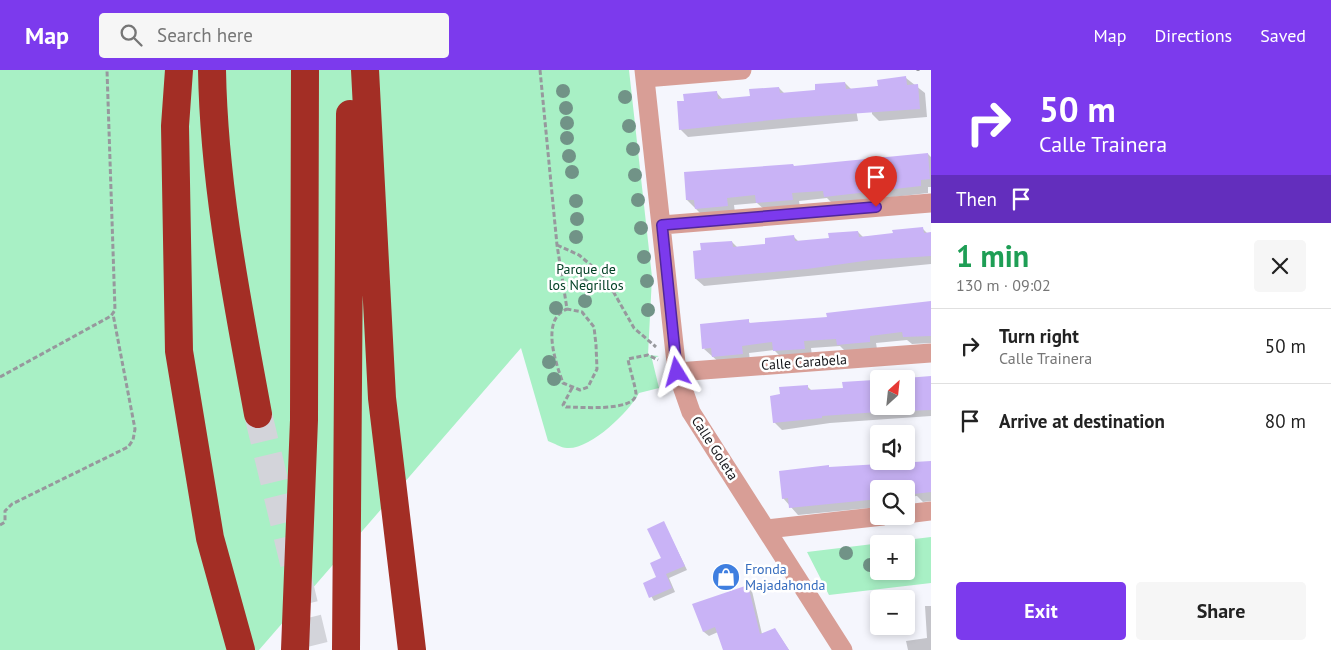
<!DOCTYPE html>
<meta charset="utf-8">
<style>
:root{--surface:#fff;--page:#f6f6f6;--text:#222;--muted:#767676;--line:#e0e0e0;--accent:#7c3aed}
body{margin:0;font-family:"PT Sans",sans-serif;background:var(--page);color:var(--text);height:100vh;display:flex;flex-direction:column;font-size:19px;white-space:nowrap}
*{box-sizing:border-box;margin:0}
p{font-size:16px;color:var(--muted)}
.icon{flex:none;width:28px;height:28px;fill:none;stroke:currentColor;stroke-width:2;stroke-linecap:round;stroke-linejoin:round}
.map{position:relative;flex:1;overflow:hidden}
.sheet{display:flex;flex-direction:column;background:var(--surface);width:400px}
.sheet>*{flex:none}
.banner{background:#7c3aed;color:#fff;overflow:hidden}
.needle{width:32px;rotate:27deg}
.tools{position:absolute;left:870px;top:300px;display:grid;gap:10px}
.tools a{display:grid;place-items:center;width:45px;height:45px;border-radius:5px;background:var(--surface);box-shadow:0 2px 8px #0003;font-size:25px}
.pin{position:absolute;display:grid;place-items:center;width:42px;height:42px;color:#fff;margin:-51px -21px;border-radius:50% 50% 50% 0;rotate:-45deg;box-shadow:0 0 5px #0007}
.pin .icon{rotate:45deg}
.me{position:absolute;width:55px;margin:-28px;rotate:352deg;stroke-linejoin:round;filter:drop-shadow(0 0 4px #0008)}
.turn{display:flex;align-items:center;gap:18px;height:105px;padding:0 25px;font-size:22px}
.turn .icon{width:65px;height:65px;stroke-width:2.5}
.turn b{display:block;font-size:35px;line-height:42px}
.then{display:flex;align-items:center;height:48px;padding:0 25px;background:#0003;gap:10px;font-size:19px}
.round{display:grid;place-items:center;flex:none;width:52px;height:52px;border-radius:5px;background:var(--page)}
.overview{display:flex;align-items:center;justify-content:space-between;height:85px;padding:0 25px}
h1{font-size:30px;font-weight:700;line-height:38px;color:#1e9e55}
.primary-button{display:flex;gap:10px;margin-top:auto;padding:10px 25px}
.primary-button a{flex:1;height:58px;border-radius:5px;background:var(--accent);color:#fff;font-size:20px;font-weight:700;line-height:58px;text-align:center}
.primary-button a+a{background:var(--page);color:var(--text)}
ul{padding:0;list-style:none}
li{display:flex;align-items:center;gap:15px;height:75px;padding:0 25px;border-top:1px solid var(--line)}
li div{flex:1}
li b{display:block;font-size:19px}
li em{font-style:normal}
header{display:flex;align-items:center;gap:30px;box-sizing:border-box;height:70px;padding:0 25px;background:var(--accent);color:#fff}
header strong{font-size:24px}
nav{display:flex;gap:28px;margin-inline-start:auto;font-size:18px}
.search{width:350px;height:45px;background:var(--page);display:flex;align-items:center;gap:12px;box-sizing:border-box;padding:0 18px;border-radius:5px;color:var(--muted);font-size:19px}
main{display:flex;flex:1;min-height:0}
.map>svg:first-child{display:block}
</style>
<header>
<strong>Map</strong>
<div class="search"><svg class="icon" aria-label="search" viewBox="0 0 24 24"><circle cx="10" cy="10" r="6"/><path d="M15 15l6 6"/></svg>Search here</div>
<nav><a>Map</a><a>Directions</a><a>Saved</a></nav>
</header>
<main>
<div class="map">
<svg width="931" height="580" viewBox="0 0 931 580">
<rect width="100%" height="100%" fill="#f5f6fd"/>
<path fill="#a8f0c5" fill-rule="evenodd" d="M0,0H629L652,207L648,285L659,286L652,289L659,318L639,323C629,342 590,380 567,378C561,378 554,373 548,371L521,278L259,580H0Z
M931,467V513L829,525L807,482ZM879,474H906V501H879Z"/>
<path fill="#0003" d="M906,8L925,23L927,47L879,51L872,44L871,18Z
M845,13L853,21L858,51L688,67L680,59L717,23L723,30L751,27L779,18L785,24L816,21Z
M928,84L931,87V117H928V123L833,134L827,128L799,131L800,137L765,140L757,133L734,135L735,143L703,146L687,130L795,97Z
M922,158L928,164L931,163V194L704,216L696,209L732,172L737,177L767,175L794,167L799,172L830,169L858,162L863,167L894,164Z
M931,233V273L912,274L907,270L876,273L877,279L846,282L840,276L811,278L812,286L782,288L774,280L749,283L750,291L721,294L704,279L748,251L751,254L828,248Z
M931,308V346L830,353L782,360L774,352L807,316L812,321L844,319L873,312L879,315V336H906Z
M931,392V431L923,432L917,426L906,427V419H879V437L798,445L783,428L830,399Z
M664,453L687,500L669,508L675,522L654,531L644,514L658,508L662,488Z
M748,516L752,521L762,564L775,559L789,580H725L718,562L709,566L704,562L694,535Z
M925,536H931V580H908L906,571L927,568Z"/>
<path fill="#c9b3f6" d="M906,6L907,15L918,14L920,39L791,48L679,60L677,31H684L683,24L717,21L718,29L750,26L749,19L779,17L780,23L815,20V14L845,12L846,19L878,16L877,10Z
M928,83L930,109L921,110V116L824,127L823,121L792,123L793,130L756,133L755,125L727,128L728,136L695,139L694,130H686L684,102L793,94L794,96Z
M923,157L924,163L931,162V186L871,190L807,199L695,209L693,181L701,180L700,173L732,171L733,177L765,174V168L794,165L795,171L829,168L828,163L858,161L859,167L893,163L892,160Z
M931,231V266L903,267L902,262L870,266V272L847,274L837,275L836,269L804,271L805,279L773,281L772,272L742,276L743,284L712,287L711,278L702,279L700,254L749,249V253L827,247L826,243Z
M931,306V340L906,341V308Z
M874,310V316H879V342L822,346V348L773,353L770,326L780,324L779,317L808,315V320L843,318L842,312Z
M931,391V422L914,424L913,419H879V429L789,438L788,428L782,429L779,401L829,395V397Z
M664,451L685,496L666,504L672,518L649,528L643,513L656,507L650,493L661,488L647,459Z
M748,515L760,564L775,558L789,580H723L715,557L703,562L692,534Z"/>
<g fill="none" stroke-linecap="round" stroke-linejoin="round">
<path stroke="#d3d4da" stroke-width="28" stroke-dasharray="28 14" stroke-linecap="butt" d="M258,344L315,580"/>
<path stroke="#97989d" stroke-width="3" stroke-dasharray="5 2.5" stroke-linecap="butt" d="M540,0L557,175L567,239L582,242L594,257L596,275L597,299L588,317L580,320L563,313C556,294 540,249 567,239
M918,0V1
M557,175L579,185L605,207L634,258L656,277
M0,307L111,246L115,240L107,0
M572,318L563,335L566,337C579,337 635,342 636,324C636,318 629,297 628,289L648,285L658,290
M0,455L5,452V441L12,434L128,377L133,370L135,359L113,244"/>
<path stroke="#d89e96" stroke-width="19" d="M644,0L677,302L691,342L843,580
M645,8L742,0
M662,155L931,133
M677,302L931,283
M906,444L931,441
M767,459L883,446"/>
<path stroke="#a32e25" stroke-width="28" d="M179,0L175,56L179,281L210,468L241,580
M212,0C214,116 237,230 258,344
M365,0L382,328L412,580
M295,580L304,350L305,0
M346,580L350,44"/>
</g>
<g fill="#719387">
<circle cx="563" cy="21" r="7"/>
<circle cx="625" cy="27" r="7"/>
<circle cx="566" cy="38" r="7"/>
<circle cx="567" cy="53" r="7"/>
<circle cx="629" cy="56" r="7"/>
<circle cx="567" cy="68" r="7"/>
<circle cx="633" cy="79" r="7"/>
<circle cx="569" cy="86" r="7"/>
<circle cx="572" cy="102" r="7"/>
<circle cx="635" cy="105" r="7"/>
<circle cx="638" cy="130" r="7"/>
<circle cx="576" cy="131" r="7"/>
<circle cx="577" cy="149" r="7"/>
<circle cx="641" cy="158" r="7"/>
<circle cx="576" cy="167" r="7"/>
<circle cx="644" cy="187" r="7"/>
<circle cx="647" cy="211" r="7"/>
<circle cx="583" cy="215" r="7"/>
<circle cx="585" cy="231" r="7"/>
<circle cx="556" cy="238" r="7"/>
<circle cx="648" cy="240" r="7"/>
<circle cx="549" cy="292" r="7"/>
<circle cx="554" cy="309" r="7"/>
<circle cx="846" cy="483" r="7"/>
<circle cx="870" cy="495" r="7"/>
</g>
<g fill="none" stroke-linecap="round" stroke-linejoin="round">
<defs>
<path id="route" d="M677,302L662,155L876,137"/>
</defs>
<use href="#route" stroke="#51269a" stroke-width="12"/>
<use href="#route" stroke="#7c3aed" stroke-width="9"/>
</g>
<defs>
<symbol id="shop-disc" viewBox="-11 -11 22 22"><circle r="9.5" fill="#3f7fe0" stroke="#fff"/><path d="M-5-2.5h2.3a2.7 3.5 0 0 1 5.4 0H5L5.5 6h-11ZM-1.5-2.5h3a1.5 2.3 0 0 0-3 0Z" fill="#fff"/></symbol>
</defs>
<g fill-rule="evenodd">
<use href="#shop-disc" x="710" y="491" width="32" height="32"/>
</g>
<g text-anchor="middle" stroke-width="5" stroke-linejoin="round" paint-order="stroke">
<g font-size="14" fill="#054227" stroke="#fff">
<text x="586" y="204">Parque de<tspan x="586" dy="16">los Negrillos</tspan></text>
</g>
<g font-size="14" fill="#121317" stroke="#fff">
<text transform="translate(804 292) rotate(-4)" y="5">Calle Carabela</text>
<text transform="translate(715 378) rotate(57)" y="5">Calle Goleta</text>
</g>
<g font-size="14" fill="#366cbe" stroke="#fff" text-anchor="start">
<text x="745" y="504">Fronda<tspan x="745" dy="16">Majadahonda</tspan></text>
</g>
</g>
</svg>
<div class="tools">
<a><svg class="needle" viewBox="-14 -14 28 28"><path d="M0-13l5 13h-10z" fill="#e53935"/><path d="M0 13l5-13h-10z" fill="#767676"/></svg></a>
<a><svg class="icon" aria-label="sound" viewBox="0 0 24 24"><path d="M4 9h4l5-4v14l-5-4H4zM17 9q2 3 0 6"/></svg></a>
<a><svg class="icon" aria-label="search" viewBox="0 0 24 24"><circle cx="10" cy="10" r="6"/><path d="M15 15l6 6"/></svg></a>
<a>+</a>
<a>−</a>
</div>
<div class="pin" style="left:876px;top:137px;background:#d93025"><svg class="icon" aria-label="arrive" viewBox="0 0 24 24"><path d="M6 21V4h12l-3 4 3 4H6"/></svg></div>
<svg class="me" style="left:677px;top:302px" viewBox="-20 -20 40 40"><path d="M0-17L14 15 0 8-14 15z" fill="#7c3aed" stroke="#fff" stroke-width="4"/></svg>
</div>
<section class="sheet">
<div class="banner">
<div class="turn"><svg class="icon" aria-label="right" viewBox="0 0 24 24"><path d="M7 20v-9h11M14 6l5 5-5 5"/></svg><div><b>50 m</b>Calle Trainera</div></div>
<div class="then">Then<svg class="icon" aria-label="arrive" viewBox="0 0 24 24"><path d="M6 21V4h12l-3 4 3 4H6"/></svg></div>
</div>
<div class="overview"><div><h1>1 min</h1><p>130 m · 09:02</p></div><a class="round"><svg class="icon" aria-label="close" viewBox="0 0 24 24"><path d="M6 6l12 12M18 6L6 18"/></svg></a></div>
<ul>
<li><svg class="icon" aria-label="right" viewBox="0 0 24 24"><path d="M7 20v-9h11M14 6l5 5-5 5"/></svg><div><b>Turn right</b><p>Calle Trainera</p></div><em>50 m</em></li>
<li><svg class="icon" aria-label="arrive" viewBox="0 0 24 24"><path d="M6 21V4h12l-3 4 3 4H6"/></svg><div><b>Arrive at destination</b></div><em>80 m</em></li>
</ul>
<div class="primary-button"><a>Exit</a><a>Share</a></div>
</section>
</main>
